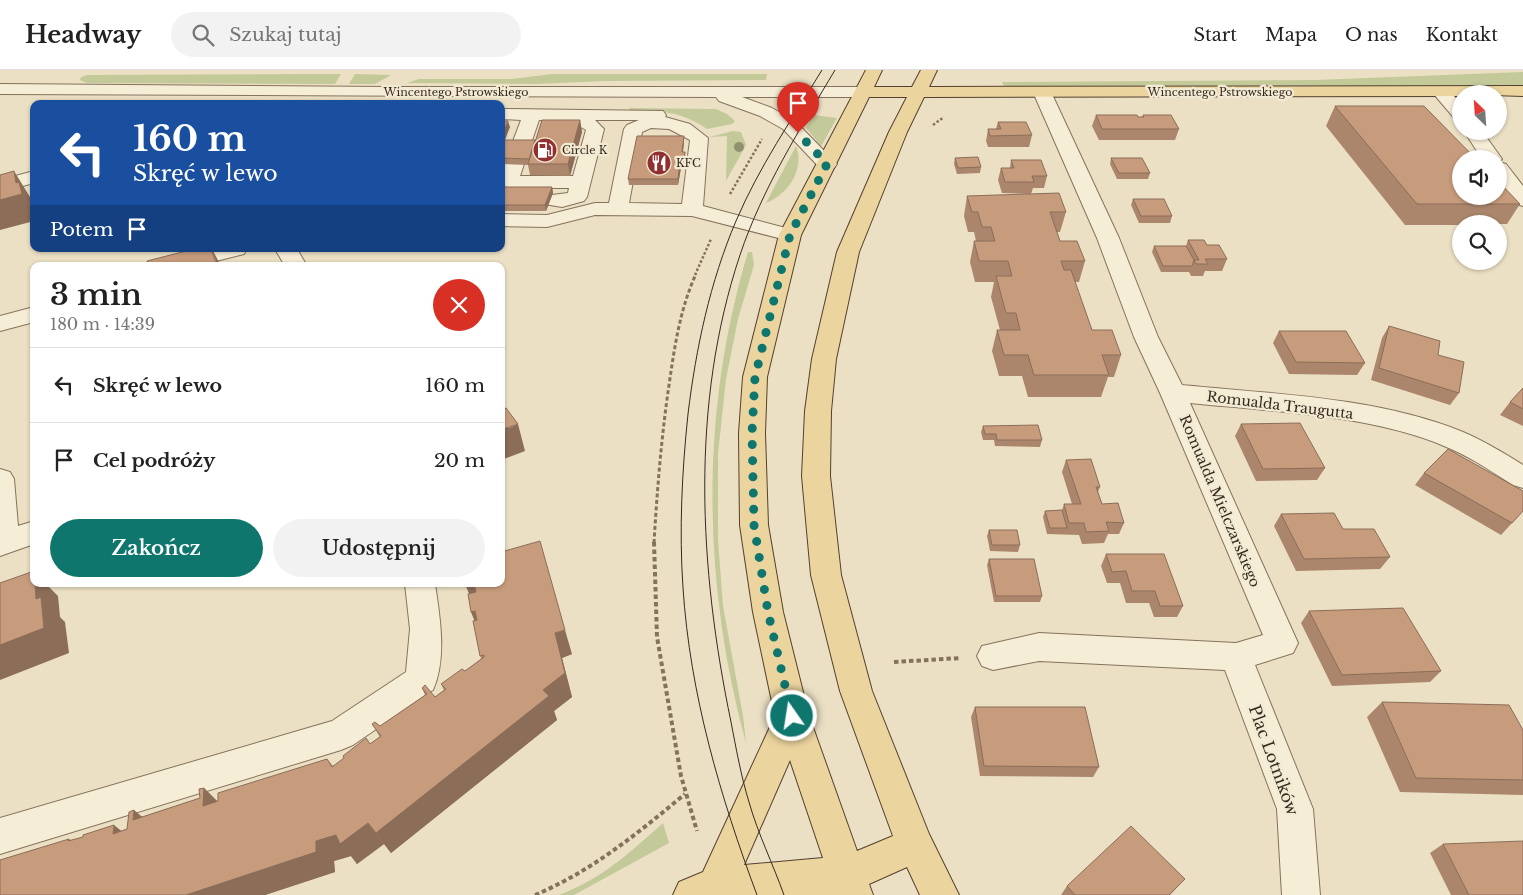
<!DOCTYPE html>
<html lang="pl">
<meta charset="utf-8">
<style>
:root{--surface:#fff;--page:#f2f2f2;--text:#222;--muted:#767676;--line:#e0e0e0;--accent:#0f766e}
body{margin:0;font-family:"Libre Baskerville",serif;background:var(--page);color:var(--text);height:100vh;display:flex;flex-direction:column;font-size:19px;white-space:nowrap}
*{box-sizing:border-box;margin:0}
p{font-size:16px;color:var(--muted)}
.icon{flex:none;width:28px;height:28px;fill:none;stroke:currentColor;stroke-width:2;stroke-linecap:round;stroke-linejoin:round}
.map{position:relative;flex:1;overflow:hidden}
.sheet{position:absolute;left:30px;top:192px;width:475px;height:325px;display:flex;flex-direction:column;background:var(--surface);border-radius:10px;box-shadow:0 1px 4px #0004}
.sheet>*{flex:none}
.guide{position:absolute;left:30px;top:30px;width:475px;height:152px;border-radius:10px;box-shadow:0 1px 4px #0004;background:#1a4fa0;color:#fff;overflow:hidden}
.needle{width:32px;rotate:335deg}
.buttons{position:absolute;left:1452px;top:15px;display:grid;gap:10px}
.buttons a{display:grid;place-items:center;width:55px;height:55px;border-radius:50%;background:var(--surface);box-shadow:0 1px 4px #0004;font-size:25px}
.pin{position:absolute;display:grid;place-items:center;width:42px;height:42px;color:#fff;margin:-51px -21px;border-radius:50% 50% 50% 0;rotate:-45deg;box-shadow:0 0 5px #0007}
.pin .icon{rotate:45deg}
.me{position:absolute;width:55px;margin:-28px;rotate:347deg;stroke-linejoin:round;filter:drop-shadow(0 0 4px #0008)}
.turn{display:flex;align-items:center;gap:18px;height:105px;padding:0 20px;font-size:22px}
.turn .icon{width:65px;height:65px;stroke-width:2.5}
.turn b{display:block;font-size:35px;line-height:42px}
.then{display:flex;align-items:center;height:48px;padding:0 20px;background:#0003;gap:10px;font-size:19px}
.round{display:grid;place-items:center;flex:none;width:52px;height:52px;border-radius:26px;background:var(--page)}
.overview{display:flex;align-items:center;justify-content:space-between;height:85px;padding:0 20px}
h1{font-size:30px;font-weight:600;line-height:38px}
.cta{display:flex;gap:10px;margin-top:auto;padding:10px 20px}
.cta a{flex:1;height:58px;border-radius:30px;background:var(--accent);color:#fff;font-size:20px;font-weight:600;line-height:58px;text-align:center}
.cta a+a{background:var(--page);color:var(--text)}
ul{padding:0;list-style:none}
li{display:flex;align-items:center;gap:15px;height:75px;padding:0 20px;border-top:1px solid var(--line)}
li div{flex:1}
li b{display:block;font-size:19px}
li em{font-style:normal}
header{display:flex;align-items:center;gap:30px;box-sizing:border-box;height:70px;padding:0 25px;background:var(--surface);border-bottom:1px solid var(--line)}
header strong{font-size:24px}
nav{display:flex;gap:28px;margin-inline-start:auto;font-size:18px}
.search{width:350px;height:45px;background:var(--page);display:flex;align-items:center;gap:12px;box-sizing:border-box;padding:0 18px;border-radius:28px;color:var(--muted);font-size:19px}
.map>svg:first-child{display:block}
</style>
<header>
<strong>Headway</strong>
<div class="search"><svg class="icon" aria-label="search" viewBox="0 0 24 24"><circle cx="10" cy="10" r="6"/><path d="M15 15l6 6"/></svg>Szukaj tutaj</div>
<nav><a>Start</a><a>Mapa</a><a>O nas</a><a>Kontakt</a></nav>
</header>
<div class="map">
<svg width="1523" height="825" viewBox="0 0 1523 825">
<rect width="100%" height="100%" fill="#ebe0c4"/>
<path fill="#c3c999" d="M1523,2V16H1004L1002,12L1316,10Z
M341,4L335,14L87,13L80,10L81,7L87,5Z
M355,4L391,5L375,14H349Z
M552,4H767L766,10L607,11L535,14L407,13L419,9H512Z
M629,38L716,39L727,44L735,51L732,54L707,59C681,41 660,41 630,40Z
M814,45L837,48L819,80L816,70L806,58Z
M733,61L741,62L746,75L726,111L727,66L709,67Z
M796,76C805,100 788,124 766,133Z
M748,182H752L754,195L738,249L726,309L718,384V470L723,536L743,646L746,673C702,513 700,341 748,182Z
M663,753L669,773L574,825H559C603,808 628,784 663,753Z"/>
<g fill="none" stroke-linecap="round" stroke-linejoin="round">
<defs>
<path id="minor" d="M0,14L388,17H863L869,18L872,22L869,26L863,27H742L772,38L795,51L837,94L834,98L827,100L820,98L783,59L760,46L719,31L716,27L0,24Z
M1042,17L1048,18L1051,22L1119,168L1158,267L1182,315C1273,324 1377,327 1463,362C1484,371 1504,383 1523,395V418L1513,415C1491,401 1469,386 1444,376C1371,345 1269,341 1190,333L1298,573L1293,583L1255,595L1313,739L1320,825H1282L1277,739L1225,600L1039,591L993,600L982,596L977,586L982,576L1039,563L1236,573L1263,565L1160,323L1134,267L1097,168L1033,22L1036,18Z
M1441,17L1447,18L1461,34V50L1455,49L1432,22L1435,18Z
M501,39L663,41L666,45L665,47L690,54L708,68L703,136L797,161L801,165L797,169L790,171L692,146L595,145L547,157L501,156V144L547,145L595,133H609L624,59L627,55L639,50H595L604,59L587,127L584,131L562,137L544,134L541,130L544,126L568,123L569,118H509L501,115V96L504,95L521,50L501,49ZM539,50H556L559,54L579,56L586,60L573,106H520ZM651,58L669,59L690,70L682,134L629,133L642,62Z
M1464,61H1482L1502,89L1499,92L1506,94L1523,116V136L1516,134L1499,111V89H1482Z
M34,101V113L0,122V110Z
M212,179H247L244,184L196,196H161L164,191Z
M275,179H297L307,196H285Z
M34,237V252L0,261V246Z
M0,399L10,402L14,409L18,456L34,451V474L0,486Z
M405,514H435C440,547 447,589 433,620L353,675L341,680L0,784V748L332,651L406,602L410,559Z"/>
<path id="major" d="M866,0H882L874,17H912L921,0H937L929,17L1523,16V26L1461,24V26L924,27L907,62L859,182L836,289L831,341L830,406L841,505L872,621L929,764L959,825H920L907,797L869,814L873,825H673L679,812L703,802L775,646L753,542L740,455L739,363L743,307L779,165ZM869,27H907L889,62L837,182L812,289L805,341L802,406L811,505L840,621L893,766L857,781L809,646L783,542L768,455L765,363L767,307L801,165ZM790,690L823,788L744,795Z"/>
</defs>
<use href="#minor" stroke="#85725c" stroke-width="2"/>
<use href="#major" stroke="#534030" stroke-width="2"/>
<path stroke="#85725c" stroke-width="2.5" stroke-dasharray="2.5 2" stroke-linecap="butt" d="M933,55L944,47
M730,124L762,69
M695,205L711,169"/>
<path stroke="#85725c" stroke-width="3" stroke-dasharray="4 2.5" stroke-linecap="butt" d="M654,473C657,422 661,372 668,322C674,281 679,241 696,204"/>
<path stroke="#85725c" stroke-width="4" stroke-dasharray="4.5 3" stroke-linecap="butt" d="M654,472L657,567L681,706L697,761
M894,592L961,588
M535,825C592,801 638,763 685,724"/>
<use href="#minor" fill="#f6edd7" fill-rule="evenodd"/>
<use href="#major" fill="#ecd49e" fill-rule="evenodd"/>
<path stroke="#362a1f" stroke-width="1" d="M757,825C720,726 690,624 683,518C679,460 682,401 688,344C696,278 710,212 736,151C759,97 792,49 822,0
M784,825C773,794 758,764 749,732C741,706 736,678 731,652C699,498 690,335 740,185C762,119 800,59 835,0"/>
</g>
<circle fill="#90916e" cx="739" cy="77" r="5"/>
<path fill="#ab866c" d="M1335,36L1520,134L1507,154H1461V155H1405L1326,56Z
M1096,45L1142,47L1143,45L1179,59L1175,70H1099L1092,56Z
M580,50L582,62L570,106L530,105L528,95L501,94V51L510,57L505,70H535Z
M998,52L1032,65L1029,77H988L986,71L988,59H996Z
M684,66V72L683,82H685V88L684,98H681L678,115H629L628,109Z
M955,88L981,97L980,103L957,104L954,94Z
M1111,88L1150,103L1148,109H1117L1110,94Z
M1011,90L1047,106L1044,118H1033L1031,124L1002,123L998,110L1001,98H1010Z
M552,117L553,123L546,141H504L502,135H501V120Z
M967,126L1066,142L1060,162H1057L1060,171L1085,191L1079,212H1075L1092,260L1121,285L1114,307H1108L1101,327H1028L1022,306H999L992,281L997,260H1000L991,227L994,212H975L970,192L974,171H976L974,162H968L964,146Z
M1133,129L1172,146L1170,153H1139L1131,135Z
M1188,170L1207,175L1227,189L1222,201H1205L1203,206H1191L1189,202H1161L1152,182L1154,176H1186Z
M1389,256L1438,285L1459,323L1450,335L1371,310L1382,268Z
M1279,261L1365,293L1357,305L1289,304L1273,273Z
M1523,318V356L1500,345L1510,332Z
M1241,354L1325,398L1317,410L1256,411L1235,366Z
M983,356L1042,370L1040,377L995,376L994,370H983L981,362Z
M1066,390L1100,417L1098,422L1102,434L1124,453L1119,464H1108L1104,473L1082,474L1079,465L1047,464L1043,447L1045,441L1062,440L1064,434H1072L1062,402Z
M1424,403L1523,441L1501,465L1415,415Z
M1281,444L1343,459L1390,487L1380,499L1296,501L1274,456Z
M989,460L1020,475L1018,482L990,481L987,466Z
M1106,484L1183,536L1177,547H1154L1149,533H1126L1120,513H1107L1101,496Z
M989,489L1042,526L1040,532H994L987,495Z
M466,516L572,584L562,588L572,627L554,641L557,650L391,783L384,774L357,794L351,786L334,791L335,802L265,825H0L69,769L71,770L121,761L127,759L142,747L200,728L204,718L217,731L327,689L333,696L370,674L380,667L372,654L380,656L425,625L422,618L435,627L444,620L441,614L465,601L481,589L475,550L471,542L469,523Z
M1309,541L1441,601L1430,612L1332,616L1301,553Z
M1382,632L1523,660V725L1400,722L1367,647Z
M975,637L1099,697L1093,707L980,706L971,647Z
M1443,774L1523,825H1451L1430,783Z
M1185,809L1170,825H1061L1067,816Z"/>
<path fill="#8b6d58" d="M580,50L582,62L570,106L568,94Z
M508,51L510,57L502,76L501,70Z
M684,66V72L682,88V82Z
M680,92L681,98L678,115V109Z
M14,101L30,127L31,130L34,135V151L0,160V130L16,113Z
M552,117L553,123L546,141L545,135Z
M211,179H212L221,196H218Z
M501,333L509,358L518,354L525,381L501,390Z
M35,514H46L58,526L60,547L65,552L69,583L0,610V614V575L36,529Z
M474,514L483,539L476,541L466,516Z
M475,541L481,567L471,542Z
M565,560L572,584L562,588L572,627L554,641L557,650L391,783L376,763L543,620L555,563Z
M204,718L226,740L203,736Z
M134,740L159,761L133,750Z
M368,753L384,774L357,794L351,786L334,791L335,802L265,825H186L316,771Z
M114,755L140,776L113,764Z"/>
<path fill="#c79c7d" stroke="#8b6d58" d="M1335,36H1424L1476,89H1461V126H1499V112L1520,134H1417Z
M1096,45H1137L1138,47H1144L1143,45H1171L1179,59H1102Z
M542,50H580L568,94H528Z
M501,51H508L501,70Z
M998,52H1026L1032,65L990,66L988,59H1001Z
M637,66H684L682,82H685L684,92H680L678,109H628Z
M501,70H535L529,89L501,88Z
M978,87L981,97L958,98L955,88Z
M1111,88H1142L1150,103H1119Z
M1011,90H1041L1047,106H1032L1034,112H1005L1001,98H1014Z
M14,101L16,113L19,112L22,124L0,130V105Z
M502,117H552L545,135H502L504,129H501V120Z
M1059,123L1066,142H1050L1060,171H1077L1085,191H1061L1064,200H1071L1092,260H1112L1121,285H1102L1109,305H1034L1028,285H1004L997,260H1020L1016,243H1006L996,206H1012L1008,191H979L974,171H995L991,157H982L978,142H972L967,126Z
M1133,129H1164L1172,146H1141Z
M1188,170H1204L1207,175H1219L1227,189H1205L1208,194H1196L1194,190H1199Z
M1154,176H1186L1194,190L1192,196H1163Z
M194,179H211L217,196L223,194L224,196H149L147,191Z
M1389,256L1440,271L1438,285L1464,292L1459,323L1379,298Z
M1279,261H1346L1365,293L1296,292Z
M1523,318V339L1510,332Z
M501,337L503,339L506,338L518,354L501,360Z
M1300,353L1325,398L1263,399L1241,354Z
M1038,355L1042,370H997L996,364H985L983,356Z
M1448,379L1523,421V441L1512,453L1424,403Z
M1091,389L1100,417H1096L1102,434L1118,433L1124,453L1106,452L1109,461L1086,462L1084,453H1069L1064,434H1081L1066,390Z
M1062,440L1067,458H1050L1045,441Z
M1334,443L1343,459H1374L1390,487L1304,489L1281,444Z
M989,460H1017L1020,475H992Z
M540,471L565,560L555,563L565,603L543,620L549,626L376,763L368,753L340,774L336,765L316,771V782L186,825H0V790L69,769L68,771L83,767V765L114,755L113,764L127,759L129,742L134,740L133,750L200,728L199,719L204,718L203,736L218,731V723L327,689L332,697L344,688L343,686L366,668L370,674L381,666L372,654L375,652L380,656L427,624L422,618L425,615L435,627L446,619L441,614L462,599L465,601L484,587V585L480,586L473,551L477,550L475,541L471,542L468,524L476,522L474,514H501V482Z
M1106,484H1164L1183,536H1160L1155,521H1132L1126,501L1112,502Z
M989,489H1034L1042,526H996Z
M34,501V514H35L36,529L41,527L44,558L0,575V513Z
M1403,538L1441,601L1342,605L1309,541Z
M1382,632L1509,635L1523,660V710L1416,708Z
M975,637H1085L1099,697L984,696Z
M1131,756L1185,809L1169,825H1075L1067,816Z
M1523,771V825H1469L1443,774Z"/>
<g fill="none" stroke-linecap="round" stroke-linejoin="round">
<path stroke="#0f766e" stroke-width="9" stroke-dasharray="0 16.2" d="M792,646L768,542L754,455L752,363L755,307L790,165L827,94L798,63"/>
</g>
<defs>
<symbol id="fuel-disc" viewBox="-11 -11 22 22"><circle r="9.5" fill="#903030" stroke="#f3ead3"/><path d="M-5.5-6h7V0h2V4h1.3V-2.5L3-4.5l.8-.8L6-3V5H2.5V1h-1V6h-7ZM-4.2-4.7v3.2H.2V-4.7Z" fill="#fff"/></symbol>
<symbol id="restaurant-disc" viewBox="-11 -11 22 22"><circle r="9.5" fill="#903030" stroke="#f3ead3"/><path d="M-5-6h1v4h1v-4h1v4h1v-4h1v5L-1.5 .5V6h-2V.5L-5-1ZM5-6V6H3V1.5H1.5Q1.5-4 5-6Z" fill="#fff"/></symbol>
</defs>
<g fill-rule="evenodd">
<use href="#fuel-disc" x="531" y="66" width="28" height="28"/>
<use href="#restaurant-disc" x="645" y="79" width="28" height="28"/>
</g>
<g text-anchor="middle" stroke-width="4.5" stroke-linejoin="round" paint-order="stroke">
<g font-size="11" fill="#362a1f" stroke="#f3ead3">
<text x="456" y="26">Wincentego Pstrowskiego</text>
<text x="1220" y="26">Wincentego Pstrowskiego</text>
</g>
<g font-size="11" fill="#362a1f" stroke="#f3ead3" text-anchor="start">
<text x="562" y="84">Circle K</text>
<text x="676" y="97">KFC</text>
</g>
<g font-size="14" fill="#362a1f" stroke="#f3ead3">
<text transform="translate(1280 335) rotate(7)" y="5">Romualda Traugutta</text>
<text transform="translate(1220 431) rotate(67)" y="5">Romualda Mielczarskiego</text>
</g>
<g font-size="16" fill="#362a1f" stroke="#f3ead3">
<text transform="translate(1274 690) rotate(70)" y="6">Plac Lotników</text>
</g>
</g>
</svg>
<div class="buttons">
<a><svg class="needle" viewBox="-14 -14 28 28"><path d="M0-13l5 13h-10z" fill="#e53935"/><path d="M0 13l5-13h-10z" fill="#767676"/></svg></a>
<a><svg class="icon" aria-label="sound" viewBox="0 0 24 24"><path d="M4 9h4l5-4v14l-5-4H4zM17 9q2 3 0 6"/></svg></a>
<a><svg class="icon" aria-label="search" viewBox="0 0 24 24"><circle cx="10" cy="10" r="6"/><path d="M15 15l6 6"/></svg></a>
</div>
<div class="pin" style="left:798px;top:63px;background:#d93025"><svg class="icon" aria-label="arrive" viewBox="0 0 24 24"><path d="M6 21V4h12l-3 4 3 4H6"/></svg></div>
<svg class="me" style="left:792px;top:646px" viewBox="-20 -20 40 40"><circle r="17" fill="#0f766e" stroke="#fff" stroke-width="3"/><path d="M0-11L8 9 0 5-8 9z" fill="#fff"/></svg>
<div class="guide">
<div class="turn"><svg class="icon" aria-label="left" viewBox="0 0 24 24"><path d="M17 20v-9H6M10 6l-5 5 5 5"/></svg><div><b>160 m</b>Skręć w lewo</div></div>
<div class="then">Potem<svg class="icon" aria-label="arrive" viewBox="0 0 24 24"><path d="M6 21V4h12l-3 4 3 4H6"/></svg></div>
</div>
<section class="sheet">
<div class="overview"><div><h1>3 min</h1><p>180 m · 14:39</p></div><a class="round" style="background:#d93025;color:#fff"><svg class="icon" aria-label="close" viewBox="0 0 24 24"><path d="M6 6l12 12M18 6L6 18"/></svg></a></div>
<ul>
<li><svg class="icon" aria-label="left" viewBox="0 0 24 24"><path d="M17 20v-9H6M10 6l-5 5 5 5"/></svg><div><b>Skręć w lewo</b></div><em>160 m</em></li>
<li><svg class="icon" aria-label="arrive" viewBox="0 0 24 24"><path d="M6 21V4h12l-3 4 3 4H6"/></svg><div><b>Cel podróży</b></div><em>20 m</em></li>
</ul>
<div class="cta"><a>Zakończ</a><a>Udostępnij</a></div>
</section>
</div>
